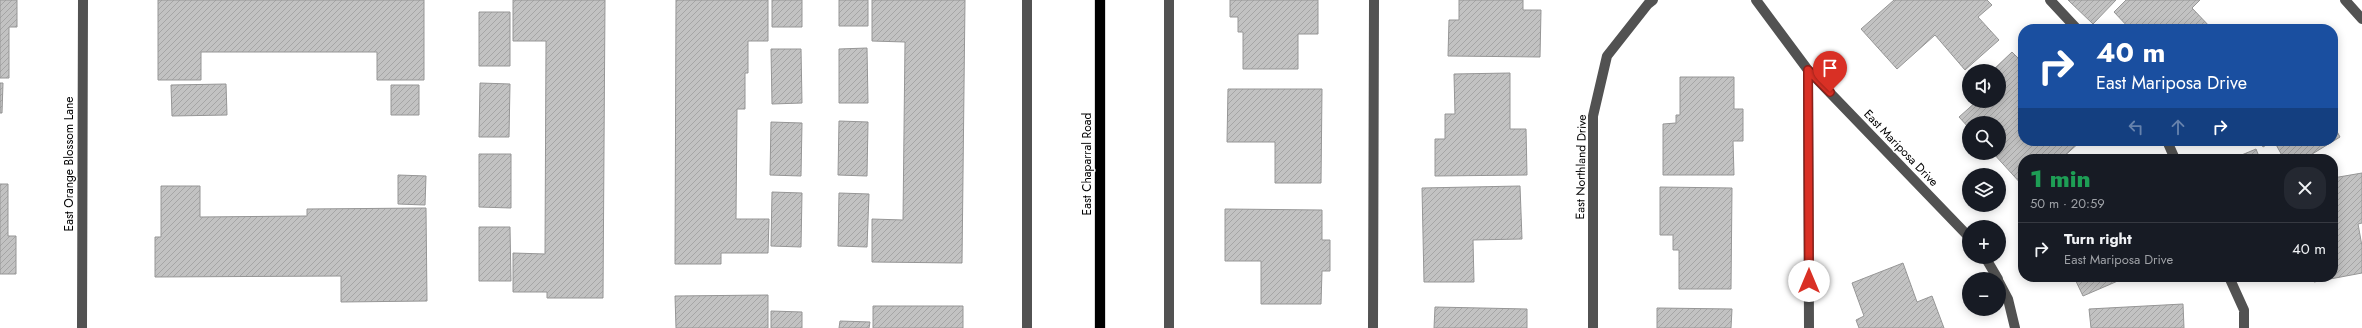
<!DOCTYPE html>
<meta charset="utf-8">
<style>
:root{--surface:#171b24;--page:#242831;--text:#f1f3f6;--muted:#9ea1a6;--line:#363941}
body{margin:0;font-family:Jost,sans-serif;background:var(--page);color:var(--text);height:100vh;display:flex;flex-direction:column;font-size:15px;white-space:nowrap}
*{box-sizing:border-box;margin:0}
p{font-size:13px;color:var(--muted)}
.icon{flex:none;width:22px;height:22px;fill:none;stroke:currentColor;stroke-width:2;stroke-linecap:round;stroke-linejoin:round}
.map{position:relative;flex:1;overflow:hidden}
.sheet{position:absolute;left:2018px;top:154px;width:320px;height:128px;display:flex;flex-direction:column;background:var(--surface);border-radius:16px;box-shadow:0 2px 10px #0003}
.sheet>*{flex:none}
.hud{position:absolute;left:2018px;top:24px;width:320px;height:122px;border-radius:16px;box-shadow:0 2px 10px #0003;background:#1a4fa0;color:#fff;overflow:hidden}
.controls{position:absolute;left:1962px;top:64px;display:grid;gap:8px}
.controls a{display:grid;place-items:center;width:44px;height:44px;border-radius:50%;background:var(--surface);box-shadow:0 2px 10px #0003;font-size:20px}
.pin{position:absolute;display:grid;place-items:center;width:34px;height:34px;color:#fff;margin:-41px -17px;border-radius:50% 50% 50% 0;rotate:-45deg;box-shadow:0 0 4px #0007}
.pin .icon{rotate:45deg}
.me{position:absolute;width:44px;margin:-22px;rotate:0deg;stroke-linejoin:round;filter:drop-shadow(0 0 3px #0008)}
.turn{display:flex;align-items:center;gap:14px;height:84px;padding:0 12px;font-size:18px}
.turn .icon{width:52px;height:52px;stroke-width:2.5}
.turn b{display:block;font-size:28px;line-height:34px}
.lanes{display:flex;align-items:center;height:38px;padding:0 12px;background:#0003;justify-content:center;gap:20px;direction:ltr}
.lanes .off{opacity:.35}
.round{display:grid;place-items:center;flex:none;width:42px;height:42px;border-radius:16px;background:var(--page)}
.overview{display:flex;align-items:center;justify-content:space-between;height:68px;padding:0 12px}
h1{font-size:24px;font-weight:800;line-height:30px;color:#1e9e55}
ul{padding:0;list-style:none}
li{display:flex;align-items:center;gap:12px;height:52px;padding:0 12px;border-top:1px solid var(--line)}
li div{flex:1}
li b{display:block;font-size:15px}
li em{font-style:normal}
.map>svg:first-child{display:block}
</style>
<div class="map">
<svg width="2362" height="328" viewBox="0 0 2362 328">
<defs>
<pattern id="building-hatch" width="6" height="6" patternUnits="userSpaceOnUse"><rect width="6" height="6" fill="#c2c2c2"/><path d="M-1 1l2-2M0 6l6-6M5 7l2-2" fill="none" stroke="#a5a5a5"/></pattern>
</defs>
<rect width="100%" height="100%" fill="#fff"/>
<path fill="url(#building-hatch)" stroke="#969696" d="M0,0H17V27H9V78H0Z
M158,0H424V80H377V52H201V80H158Z
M513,0H605L603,298H547V292H513V253L545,254L546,41H513Z
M676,0H768V41H748V73H745V109H737L736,219H769L768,253H721V264H675Z
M772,0H802V27H772Z
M839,0H868V26H839Z
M872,0H965L962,263L872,262V219L903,220L905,42L872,41Z
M1230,0H1318V34H1298V69H1243V32H1238V17H1230Z
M1459,0H1523V10H1541L1540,57L1448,56L1449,20H1459Z
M1894,0H1987L1992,5L1978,17L1999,40L1965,70L1935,35L1897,69L1861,29Z
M2068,0H2116L2093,24Z
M2126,0H2200L2192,8L2212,29H2130L2114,12Z
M479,12H510V66H479Z
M867,48L868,103H839V49Z
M771,49H801L802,103L772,104Z
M2012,52L2023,63V141H2081L2061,159H2023V186L1993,153H1999V123H1969V128L1959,117L1977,101H1999V71H1992Z
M1510,73V129H1526L1527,175L1435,176V139H1445V114H1455L1454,74Z
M1680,77H1734V109H1743V141H1733L1734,175H1663V124L1676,123V115H1680Z
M0,83H3L2,113H0Z
M480,83L510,84L509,137H479Z
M226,84L227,115L172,116L171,85Z
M391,85H419V115H391Z
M1228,89H1322L1321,183H1275V142H1227Z
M839,121L868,122L867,176L838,175Z
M771,122L802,123L801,176L770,175Z
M2333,124L2340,137L2304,159H2284L2274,141H2333Z
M2260,141H2273L2263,147Z
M2256,149L2260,159H2232Z
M479,154H511V208L479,207Z
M2362,173V223L2358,224L2362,246V273L2314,282L2313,277H2333V178Z
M398,175L426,176L425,205L398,204Z
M0,184H8V236H16V274H0Z
M161,186H200V217L307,216V209L426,208L427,301L341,302V276L155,277V237H161Z
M1520,186L1522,239L1473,240L1474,282H1424L1422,188Z
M1660,187L1732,188L1731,289H1679V250H1673V235H1660Z
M772,192L802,193L801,247L771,246Z
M839,193L869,194L867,247L838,246Z
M1225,209L1322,210V240H1330V271H1322L1321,304H1261V261H1225Z
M479,227H510L511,281H479Z
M1903,263L1917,302L1932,296L1944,328H1859L1856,320L1864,316L1852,283Z
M2074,277H2127L2083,296Z
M768,295V328H676L675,296Z
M2183,304L2184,328H2091L2089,309Z
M873,306H963V328H873Z
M1435,307L1527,309V328H1434Z
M1657,308L1732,309L1731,328H1657Z
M771,311L802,312V328H771Z
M840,321L870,322L869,328H839Z"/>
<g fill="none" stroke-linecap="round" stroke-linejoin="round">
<defs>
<path id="major" d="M1100,328V0"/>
</defs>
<use href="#major" stroke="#dbdbdb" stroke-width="12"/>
<path stroke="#525252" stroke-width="10" d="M1027,0V328
M1756,0L1808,70L1969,237
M2050,0L2077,29
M2345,0L2362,19
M1808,70L1809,328
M2167,141L2175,159
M1985,257L1998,279
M2229,277L2244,310V328
M1999,282L2008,299L2015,328
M82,328L83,0
M1169,328V0
M1373,328L1374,0
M1593,328V116L1607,56L1648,4L1653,0"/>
<use href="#major" stroke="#000" stroke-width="10"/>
</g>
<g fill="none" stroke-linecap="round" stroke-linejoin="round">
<defs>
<path id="route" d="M1809,281L1808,70L1830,92"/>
</defs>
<use href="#route" stroke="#8d1f18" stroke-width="10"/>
<use href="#route" stroke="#d93025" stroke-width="7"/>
</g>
<g text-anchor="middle" stroke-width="3" stroke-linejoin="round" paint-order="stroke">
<g font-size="12" fill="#000" stroke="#fff">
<text transform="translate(1901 148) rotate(46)" y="4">East Mariposa Drive</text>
<text transform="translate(69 164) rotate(-90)" y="4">East Orange Blossom Lane</text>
<text transform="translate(1087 164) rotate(-90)" y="4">East Chaparral Road</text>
<text transform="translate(1581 167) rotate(-89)" y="4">East Northland Drive</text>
</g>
</g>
</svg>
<div class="controls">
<a><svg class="icon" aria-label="sound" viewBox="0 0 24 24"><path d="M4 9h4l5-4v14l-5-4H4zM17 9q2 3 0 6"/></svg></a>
<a><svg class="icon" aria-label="search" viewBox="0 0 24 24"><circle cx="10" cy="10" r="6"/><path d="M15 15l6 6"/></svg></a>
<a><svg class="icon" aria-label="layers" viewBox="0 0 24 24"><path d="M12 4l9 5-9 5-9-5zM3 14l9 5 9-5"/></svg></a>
<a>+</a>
<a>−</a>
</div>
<div class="pin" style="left:1830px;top:92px;background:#d93025"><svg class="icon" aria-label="arrive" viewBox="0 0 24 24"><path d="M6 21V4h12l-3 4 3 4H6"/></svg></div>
<svg class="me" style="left:1809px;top:281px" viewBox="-20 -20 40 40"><circle r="19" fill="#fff"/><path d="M0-13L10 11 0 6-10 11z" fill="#d93025"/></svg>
<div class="hud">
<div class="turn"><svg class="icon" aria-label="right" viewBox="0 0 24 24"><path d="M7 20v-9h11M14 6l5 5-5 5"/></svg><div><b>40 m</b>East Mariposa Drive</div></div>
<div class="lanes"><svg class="icon off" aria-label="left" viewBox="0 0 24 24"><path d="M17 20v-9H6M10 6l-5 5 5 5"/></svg><svg class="icon off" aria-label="ahead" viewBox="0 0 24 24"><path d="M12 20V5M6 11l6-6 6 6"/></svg><svg class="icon" aria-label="right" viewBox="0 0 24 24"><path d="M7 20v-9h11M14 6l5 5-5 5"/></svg></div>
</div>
<section class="sheet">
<div class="overview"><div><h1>1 min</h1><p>50 m · 20:59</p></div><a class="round"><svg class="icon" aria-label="close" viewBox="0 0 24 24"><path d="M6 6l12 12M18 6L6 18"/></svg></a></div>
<ul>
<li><svg class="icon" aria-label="right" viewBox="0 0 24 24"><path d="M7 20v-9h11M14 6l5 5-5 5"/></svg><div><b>Turn right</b><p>East Mariposa Drive</p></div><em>40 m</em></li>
</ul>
</section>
</div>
